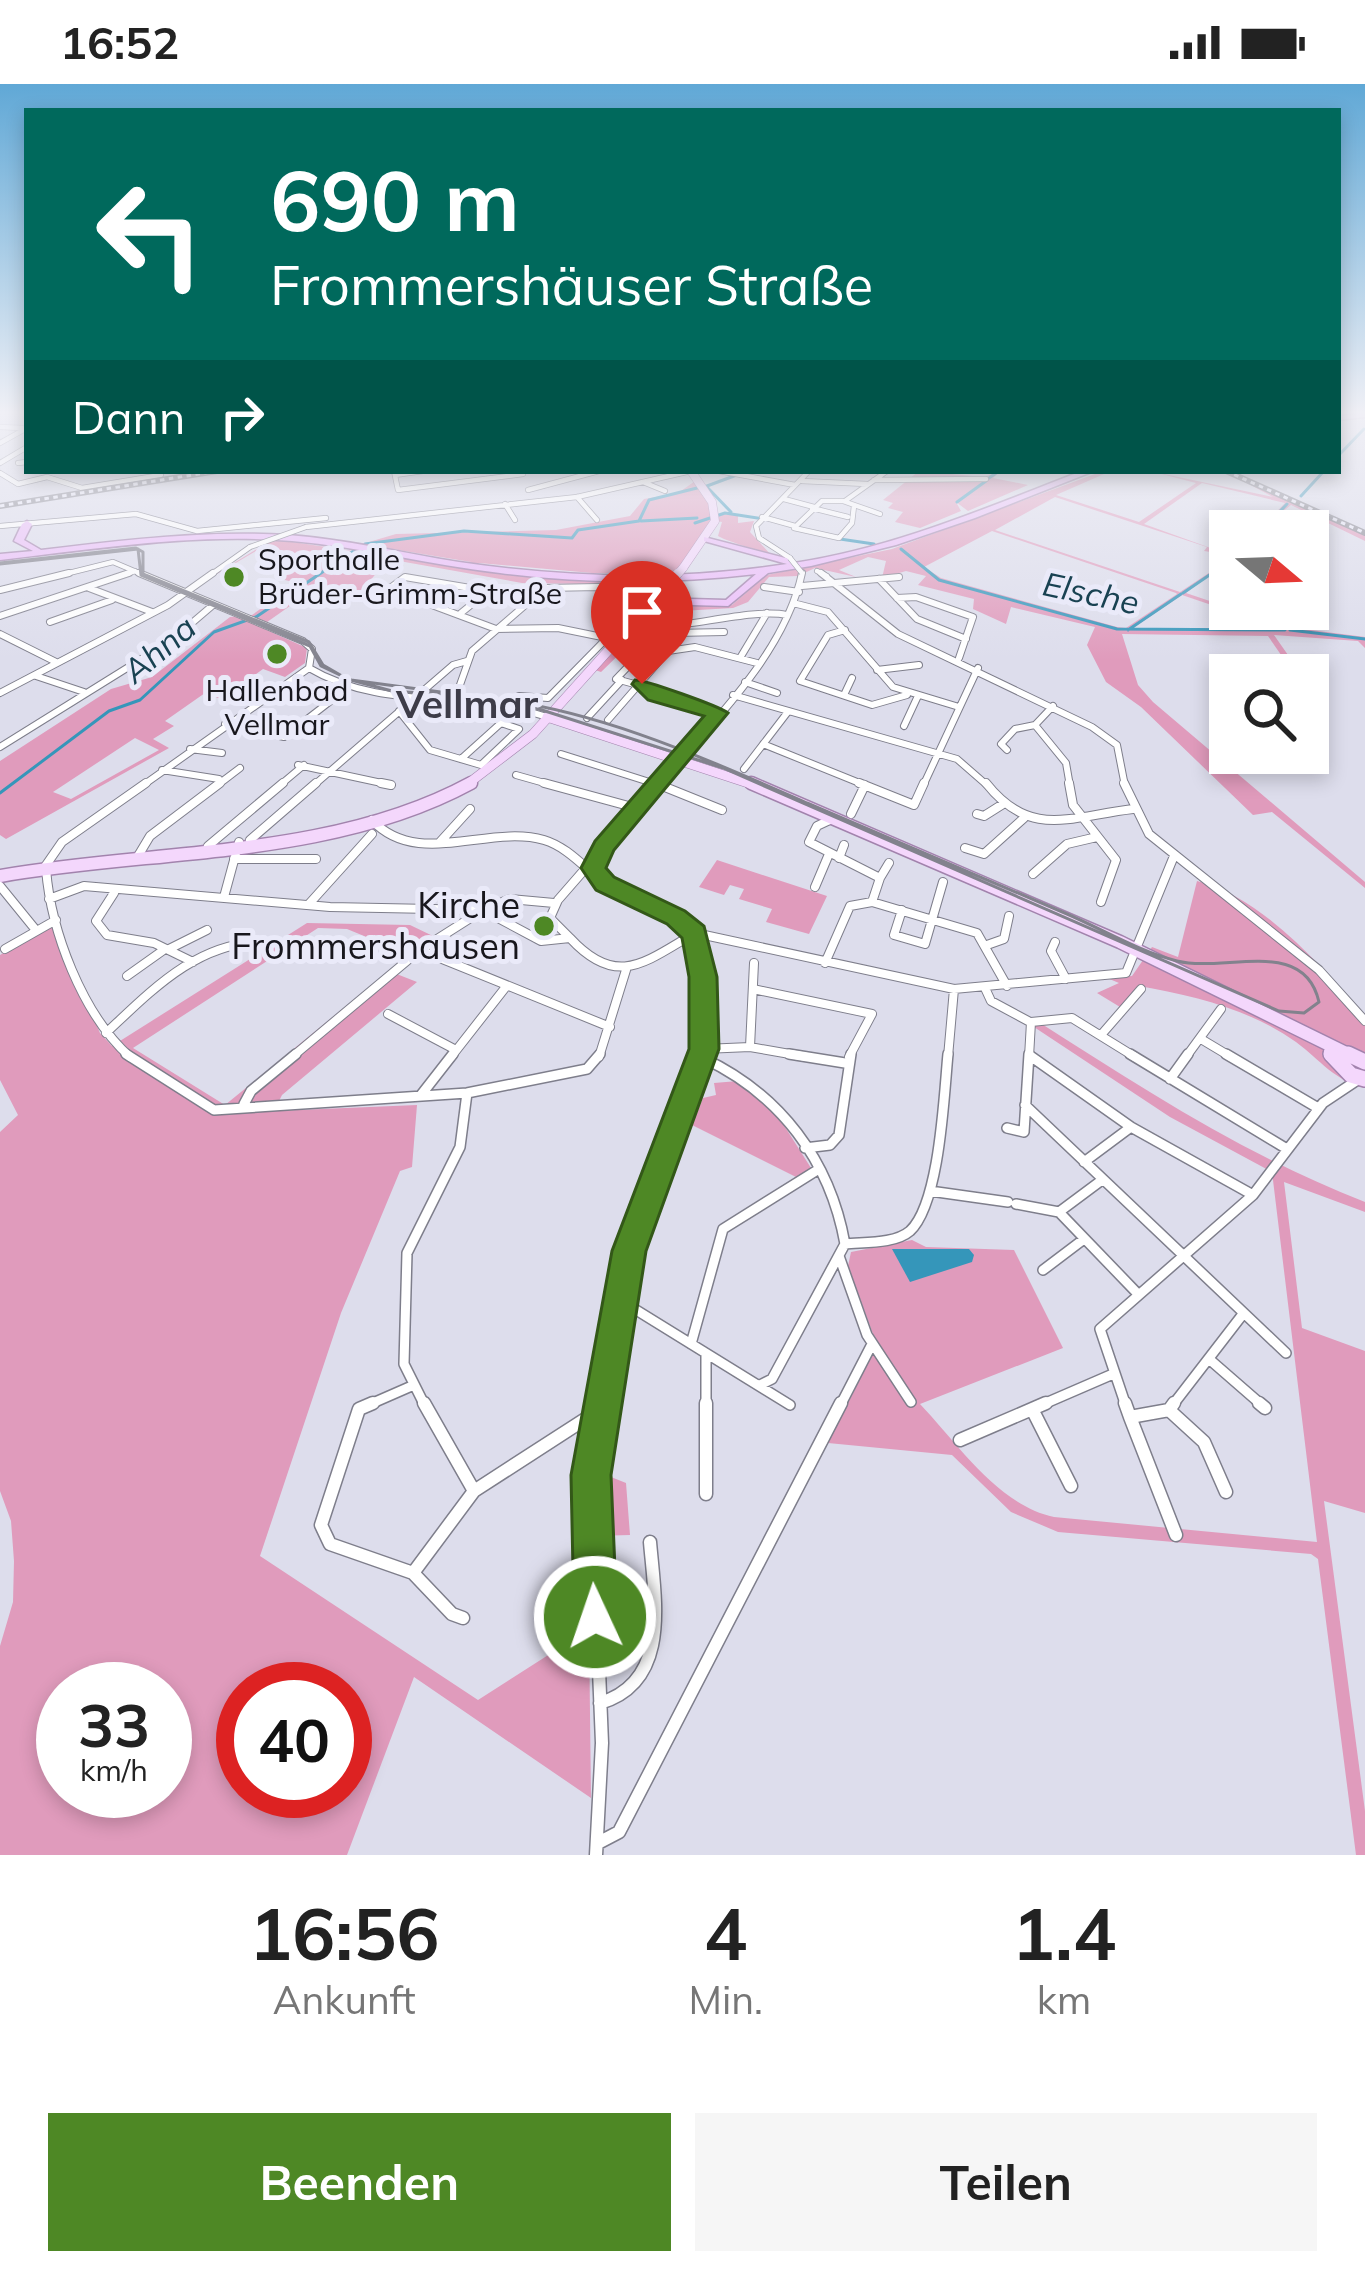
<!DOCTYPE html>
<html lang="de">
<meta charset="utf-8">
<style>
:root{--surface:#fff;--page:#f6f6f6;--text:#222;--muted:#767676;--accent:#4e8825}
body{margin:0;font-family:Mulish,sans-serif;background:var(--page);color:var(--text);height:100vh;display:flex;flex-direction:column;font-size:45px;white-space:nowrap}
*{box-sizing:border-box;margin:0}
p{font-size:39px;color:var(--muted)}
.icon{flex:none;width:66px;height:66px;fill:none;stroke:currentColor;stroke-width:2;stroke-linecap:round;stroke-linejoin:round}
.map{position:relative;height:1771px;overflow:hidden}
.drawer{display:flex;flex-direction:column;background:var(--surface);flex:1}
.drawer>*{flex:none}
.top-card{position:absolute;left:24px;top:24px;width:1317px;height:366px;border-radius:0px;box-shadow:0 6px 18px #0003;background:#00695c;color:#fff;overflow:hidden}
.needle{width:78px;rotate:109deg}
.buttons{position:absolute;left:1209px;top:426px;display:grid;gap:24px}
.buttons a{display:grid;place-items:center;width:120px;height:120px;border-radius:0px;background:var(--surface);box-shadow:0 6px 18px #0003;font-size:60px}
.speed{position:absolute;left:36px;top:1578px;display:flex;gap:24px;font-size:60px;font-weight:700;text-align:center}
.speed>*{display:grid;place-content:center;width:156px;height:156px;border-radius:50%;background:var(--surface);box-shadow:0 6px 18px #0003;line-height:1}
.speed small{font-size:30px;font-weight:400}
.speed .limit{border:18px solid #d22;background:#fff;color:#111}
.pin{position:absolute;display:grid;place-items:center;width:102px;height:102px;color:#fff;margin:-123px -51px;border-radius:50% 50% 50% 0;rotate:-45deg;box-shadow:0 0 12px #0007}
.pin .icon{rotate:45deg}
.me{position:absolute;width:132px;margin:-66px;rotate:357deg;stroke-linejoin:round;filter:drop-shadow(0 0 9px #0008)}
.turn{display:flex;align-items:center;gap:42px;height:252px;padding:0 48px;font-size:54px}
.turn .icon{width:156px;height:156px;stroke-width:2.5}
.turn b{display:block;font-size:84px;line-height:102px}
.then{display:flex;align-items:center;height:114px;padding:0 48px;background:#0003;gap:24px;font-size:45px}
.eta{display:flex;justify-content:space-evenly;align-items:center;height:204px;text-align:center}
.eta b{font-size:72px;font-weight:700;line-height:84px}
.cta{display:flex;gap:24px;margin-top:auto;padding:24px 48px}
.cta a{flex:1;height:138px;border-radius:0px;background:var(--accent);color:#fff;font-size:48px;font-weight:700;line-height:138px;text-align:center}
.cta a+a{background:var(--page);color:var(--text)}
.status{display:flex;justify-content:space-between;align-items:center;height:84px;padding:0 60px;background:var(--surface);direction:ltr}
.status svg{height:33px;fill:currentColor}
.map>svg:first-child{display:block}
</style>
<div class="status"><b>16:52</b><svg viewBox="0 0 49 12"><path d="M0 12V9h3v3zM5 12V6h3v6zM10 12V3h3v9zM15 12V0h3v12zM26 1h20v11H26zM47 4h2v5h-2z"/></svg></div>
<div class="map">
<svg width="1365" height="1771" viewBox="0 0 1365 1771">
<rect width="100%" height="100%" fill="#ddddec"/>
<path fill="#e09bbc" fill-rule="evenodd" d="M919,387L984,393L1001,387L993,394L1028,401L968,427L956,418L961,427L920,444L895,438L903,428L888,424L893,419L883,416Z
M1103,387H1111L1056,411L1139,438L1196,399L1150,387L1273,413L1232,391L1365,451V457L1291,421L1258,447L1285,419L1202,399L1144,440L1230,471L1204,467L1207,463L1055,413L995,446L1180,508L1230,475L1186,509L1287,543L1365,553V564L1358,557L1274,551L1302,591H1295L1268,552L1122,550L1138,601L1153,618L1365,798V804L1272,728L1253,731L1141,623L1106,598L1087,561L1095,543L1011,523L1006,540L973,525L974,515L918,501L926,492L906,487L882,494L886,477L868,473L839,486L856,493L815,484L798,492L769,493L748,518L733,524L663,528L601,588L595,586L661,523L732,521L767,491L892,465ZM992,447L1176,509L1177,510L1126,544L1117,543L941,494L924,483ZM1182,511L1279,544L1280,545L1133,544Z
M698,395L715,430L738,431V439L754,437L750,448L772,472L724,455L718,452L722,438L716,437L679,489H592L479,479L474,485L543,494L664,498L644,520L656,501L522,499L388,475L355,515L317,503L260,543L307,564L305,579L285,593L263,585L221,615L205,609L165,637L174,642L153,655L169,664L6,755L0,751V677L111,605L152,593L230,533L252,531L297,499L281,495L310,470L256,467L193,504L273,455L466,484L471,478L362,460L396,450L556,446L630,432L644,415L678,409ZM135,654L159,666L71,715L53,708Z
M717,776L827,812L809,850L766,838L772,825L739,815L744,805L730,801L724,811L699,803Z
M1197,797C1262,813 1321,882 1365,931V1004C1335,997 1320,976 1296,958C1249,925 1195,912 1139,902L1120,923L1097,909L1119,899L1107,894L1132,892L1152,863L1178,873Z
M307,839L410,841L435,853L408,870L347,845L318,844L133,964L225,1021L389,887L417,898L282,1011L274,1027L417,1021L412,1083L400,1087L341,1229L260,1472L478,1616L589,1545L591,1714L414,1593L347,1771H0V1562L13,1518L14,1477L11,1437L0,1407V1048L18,1031L0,996V871L52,840L100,949L112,962ZM63,1605H165V1707H63ZM243,1605H345V1707H243Z
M1034,935C1144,1005 1242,1070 1365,1118V1128L1284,1098L1302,1244L1365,1267V1429L1324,1417L1365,1727V1771H1356L1318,1475L1311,1470L1058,1448L1011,1428L952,1371L828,1359L877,1261L848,1182L851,1168L912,1156L926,1163L1014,1166L1063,1264L920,1320C958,1360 998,1421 1054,1433L1317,1458L1272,1088L1170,1033L1034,943Z
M738,997L780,1035L811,1084L798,1094L692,1041L703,1014L716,1011L714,999Z
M599,1359H604L606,1391L626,1399L630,1451L595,1452Z"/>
<path fill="#3596ba" d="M892,1165H969L974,1171L972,1178L910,1198Z"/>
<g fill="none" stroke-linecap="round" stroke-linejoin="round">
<path stroke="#3596ba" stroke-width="3" d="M1338,372L1364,345
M989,394L999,387
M706,402L731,428
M707,402L742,389L773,387
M1301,412L1323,388
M957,418L986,397
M641,437L697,434
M695,439L725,429L764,435
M1261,447L1287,420
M840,455L874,460
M365,460L464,447L572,454L578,446L639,437L649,416L697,404
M901,465L939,496L1117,545L1285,546
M1183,509L1230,477
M1128,546L1181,510
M1290,546L1365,555
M0,709L109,627L140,616L214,548L256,533L355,466"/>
<defs>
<path id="minor-far4" d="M0,343L22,344
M0,359L27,344
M0,379L27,363
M18,379L27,378
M394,387L398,406L523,390
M719,387L795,401
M0,389L18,400L47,393L82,404L161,391
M395,391L423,387
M874,396L986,395
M802,397L867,400
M643,398L665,407
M528,406L599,387
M577,413L597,436
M784,415L814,423
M845,417L887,387
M505,420L515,436
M854,422L852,439L839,454L794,444L822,417H843L880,430
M812,424L848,433
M762,433L795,442
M0,442L136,430L197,447L326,434
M306,443L577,413L691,387
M790,474L759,454L756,442L809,387
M817,487L827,492
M57,492L113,478L146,492
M120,492L135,487
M209,492L250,463"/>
<path id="minor-far3" d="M139,489L303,557L312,565L309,584
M821,489L898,550L1092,643L1117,661L1125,702
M879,495L917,535L966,555
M802,502L899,493
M764,503L799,508
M89,504L152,528
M0,506L69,489
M897,514L916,513L973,533L959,574
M793,519L828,528L893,603L959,623
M461,529L488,507L405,493L389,505L496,545L558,544L607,554L548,614L519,612L506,620
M0,532L129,489
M50,538L112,516
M845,546L828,551L800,597L872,621L907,611
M675,549L724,548
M0,550L56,578
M740,574L767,529
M309,584C381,627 469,607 547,633
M877,586L919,581
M36,592L84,608
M745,598L777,609
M638,601L616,595L667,542C700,540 759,525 786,531
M642,601L656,612L718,629
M0,609L168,521L213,489
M733,611L957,675L988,702
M844,611L852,594
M456,612L472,567L545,504L599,503L628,509L636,522L607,554
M1053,622L1035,641L1066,679L1070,702
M399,627L430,666L481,681L519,645L501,639L461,675
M587,634L622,596
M608,636L668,567L695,563L757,579
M225,640L284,653L350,602
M904,642L917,614
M763,660L867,702
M0,663L172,556L213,521
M190,665L222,669
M1007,666L1001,660L1015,645L1035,641
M561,670L662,702
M298,681L391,701
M744,685L787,629
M162,686L219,695
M516,691L555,702
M142,702L309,584
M216,702L240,684L223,697
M279,702L304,681
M313,702L453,581L467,577
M657,702C710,641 785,570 802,489
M923,702L978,584"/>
<path id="minor-far2" d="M381,699L391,701
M544,699L636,724
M655,699L722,726
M859,699L914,721L924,699
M986,699C1031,756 1071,732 1133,725
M1069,699L1073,721L1116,776L1101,818
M1124,699L1149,750L1319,886L1365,937
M851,730L865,701
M977,730L984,732L1003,720
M832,735L817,742L809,758L880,794L872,818
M372,736C417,785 488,740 544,756C571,764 589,790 613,805C640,822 672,825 695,849L954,905L1126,889L1174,772
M250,756L316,699
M440,758L470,725
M208,762L283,699
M965,764L984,770L1024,734
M138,772L150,752L220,699
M839,774L844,761
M234,775H316
M44,784L62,758L146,699
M46,785C51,847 82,930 130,973
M1033,790L1067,760L1097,753
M880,794L889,779
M0,802L35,845
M815,803L829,770
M114,809L96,837L107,851L154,859L193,878
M224,813L239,758
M49,815L84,802L330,823L483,826L510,815L554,819
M309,820L372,750
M902,826L894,851L925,860L943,798
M695,849L703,893V973
M570,854L550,834L558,816L660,699
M1055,858L1051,867L1066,895
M987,861L1004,855L1009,832
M5,865L56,836
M169,865L207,846
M420,866L610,943
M825,879L850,822L872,818L977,849L1007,902
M127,892L165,865
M985,904L991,917L1030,938
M753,905L872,930L849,973
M388,930L456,966
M1031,938L1072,934L1135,973
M106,949C152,906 198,857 265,858
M1101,951L1141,905
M1201,955L1231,973
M750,963L754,879
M704,965L750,963L807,973
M292,973L420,866L483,826L541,857L570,854C617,905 645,878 695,849
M451,973L505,904
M599,973L626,886
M948,973L954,905
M1029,973L1031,938
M1186,973L1221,925"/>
<path id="minor-far1" d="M126,970L214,1026L467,1009L587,985L600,970
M789,970L845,979
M1130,970L1287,1065
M1226,970L1318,1024
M1029,971L1131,1043L1253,1111
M703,974C780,1010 830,1076 845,1160
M1170,995L1188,970
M421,1011L453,970
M244,1020L251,1007L296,970
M1025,1021L1286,1269
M1007,1044L1024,1048L1029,970
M805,1064L830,1061L839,1051L851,970
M1084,1078L1131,1043
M1102,1096L1059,1128L1137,1209
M930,1107L1008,1118
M1016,1120L1059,1128
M845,1160C864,1158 895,1160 910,1147C940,1119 944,1010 948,970
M839,1172L867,1251L911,1318
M1043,1186L1084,1155
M620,1216L790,1321
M691,1260L723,1145L819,1085
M706,1272V1322
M1209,1275L1263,1322
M760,1301L772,1295L845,1160
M366,1322L414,1301
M425,1322L404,1280L407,1169L460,1063L467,1009
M603,1322L629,1167L703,970
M840,1322L872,1260
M1039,1322L1113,1290
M1126,1322L1100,1245L1253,1111L1323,1019L1356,997
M1172,1322L1243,1230"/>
<path id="minor" d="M373,1319L359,1325L321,1441L330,1460L413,1489L452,1530L463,1534
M424,1319L474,1407
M706,1319V1410
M1125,1319L1130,1333
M1174,1319L1169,1326L1130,1333L1176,1451
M1259,1319L1265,1324
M1032,1325L1071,1402
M1169,1326L1204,1358L1226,1408
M960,1356L1046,1319
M413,1489L474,1407L590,1332H600
M600,1619C671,1598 655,1517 650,1458
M598,1759L619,1748L841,1319
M596,1771L602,1659L591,1391L603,1319"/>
<path id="major-far3" d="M683,484L715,437L712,418L691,387"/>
<path id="major-far2" d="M547,633L757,702
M465,702L533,650L669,499"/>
<path id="major-far1" d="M751,699L1120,858L1354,973
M0,792C154,765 331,775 471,699
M1330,968L1334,973"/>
<path id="major" d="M1331,970L1351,991L1365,995
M1348,970L1365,978"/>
<path id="highway" d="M1365,329V333L1338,336V332Z
M1082,387H1094L975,434L896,461L811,482L768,489L728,522L654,520L649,517L654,514L726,516L756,490C671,500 585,500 500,489C430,481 362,463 292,457C195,449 96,465 0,476V470L33,467L14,457L22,440L27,437L32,440L24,456L41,466C123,456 205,446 288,451C345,455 402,469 459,478C568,494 679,497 787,480L704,457V453L793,476L794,479C894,464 988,423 1082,387Z"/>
</defs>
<use href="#minor-far4" stroke="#7e7e8b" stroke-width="6"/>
<use href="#minor-far3" stroke="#7e7e8b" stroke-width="8"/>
<use href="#minor-far2" stroke="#7e7e8b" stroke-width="10"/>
<use href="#minor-far1" stroke="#7e7e8b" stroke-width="12"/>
<use href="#minor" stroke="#7e7e8b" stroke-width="15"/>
<use href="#major-far3" stroke="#a283ad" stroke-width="9"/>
<use href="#major-far2" stroke="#a283ad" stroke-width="10"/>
<use href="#major-far1" stroke="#a283ad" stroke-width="15"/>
<use href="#major" stroke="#a283ad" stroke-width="18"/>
<use href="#highway" stroke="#a283ad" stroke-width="3"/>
<use href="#minor-far4" stroke="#fff" stroke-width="4.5"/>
<use href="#minor-far3" stroke="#fff" stroke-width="6"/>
<use href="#minor-far2" stroke="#fff" stroke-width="8"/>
<use href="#minor-far1" stroke="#fff" stroke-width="9"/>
<use href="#minor" stroke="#fff" stroke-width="12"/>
<use href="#major-far3" stroke="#f4d7fc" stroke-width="8"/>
<use href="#major-far2" stroke="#f4d7fc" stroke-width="9"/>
<use href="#major-far1" stroke="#f4d7fc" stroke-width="12"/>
<use href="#major" stroke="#f4d7fc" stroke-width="15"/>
<use href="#highway" fill="#ecbdfa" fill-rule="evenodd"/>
<path stroke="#82828d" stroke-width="3" d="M0,479L136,464L143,468V490L309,558L323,581L342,592
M0,480L138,465L141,491L310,562L321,582L342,592
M345,594L351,596
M345,594L351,596
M351,596L478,613
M351,596L392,607L478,613
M478,613C592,623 704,674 807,719C894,756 981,793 1067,830C1102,845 1140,868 1177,877C1225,889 1304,852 1319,918L1304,929L1279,927L723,684L520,619Z"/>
<defs>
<path id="rail" d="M1226,387L1365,449
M0,422L217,387"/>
</defs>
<use href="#rail" stroke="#82828d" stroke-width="6"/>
<use href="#rail" stroke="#eaeaf9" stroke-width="3" stroke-dasharray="4.5" stroke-linecap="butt"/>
<defs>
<path id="minor-bridge" d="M250,463L306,443
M790,474L802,489"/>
<path id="major-bridge-far1" d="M676,492L683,484"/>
<path id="major-bridge" d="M669,499L678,489"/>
</defs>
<use href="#minor-bridge" stroke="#7e7e8b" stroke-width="6" stroke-linecap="butt"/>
<use href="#major-bridge-far1" stroke="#a283ad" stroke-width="9" stroke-linecap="butt"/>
<use href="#major-bridge" stroke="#a283ad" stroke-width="10" stroke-linecap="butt"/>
<use href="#minor-bridge" stroke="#fff" stroke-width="4.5"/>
<use href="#major-bridge-far1" stroke="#f4d7fc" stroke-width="8"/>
<use href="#major-bridge" stroke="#f4d7fc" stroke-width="9"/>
</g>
<linearGradient id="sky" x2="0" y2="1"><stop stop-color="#60a8d6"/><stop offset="0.57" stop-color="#f0f0f6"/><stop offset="1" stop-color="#f0f0f6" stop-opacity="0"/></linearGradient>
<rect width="1365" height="576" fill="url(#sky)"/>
<path fill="#4e8825" stroke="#335818" stroke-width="3" d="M635,596C643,595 719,622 728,629L614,766L606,784L614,793L685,827L704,842L717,893L719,965L646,1167L611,1391L617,1533L610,1548L595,1554L580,1548L574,1533L571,1391L612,1167L689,965V893L682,854L667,840L596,806L581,784L595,757L704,632L648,616L632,600Z"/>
<g fill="#4e8825" stroke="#eaeaf9" stroke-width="4.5">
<circle cx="234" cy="493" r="12"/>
<circle cx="277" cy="570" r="12"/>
<circle cx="544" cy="842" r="12"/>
</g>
<g text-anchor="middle" stroke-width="10" stroke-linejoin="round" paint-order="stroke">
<g font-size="30" fill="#18171d" stroke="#eaeaf9" text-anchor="start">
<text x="258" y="486">Sporthalle<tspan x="258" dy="34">Brüder-Grimm-Straße</tspan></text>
<text x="277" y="617" text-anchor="middle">Hallenbad<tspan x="277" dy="34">Vellmar</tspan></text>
</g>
<g font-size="33" font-style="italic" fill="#194252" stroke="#eaeaf9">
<text transform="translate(1091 509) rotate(12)" y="12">Elsche</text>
<text transform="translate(159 565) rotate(-40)" y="12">Ahna</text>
</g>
<g font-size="36" fill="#18171d" stroke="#eaeaf9" text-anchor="end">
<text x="520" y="834">Kirche<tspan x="520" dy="41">Frommershausen</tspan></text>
</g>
<g font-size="39" font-weight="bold" fill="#3d3c48" stroke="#eaeaf9">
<text x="467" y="634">Vellmar</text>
</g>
</g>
</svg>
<div class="buttons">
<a><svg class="needle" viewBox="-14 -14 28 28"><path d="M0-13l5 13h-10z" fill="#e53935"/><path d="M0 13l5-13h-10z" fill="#767676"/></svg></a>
<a><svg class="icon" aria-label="search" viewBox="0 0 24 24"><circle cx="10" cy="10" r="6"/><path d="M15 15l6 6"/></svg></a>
</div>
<div class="speed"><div>33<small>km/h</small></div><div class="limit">40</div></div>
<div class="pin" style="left:642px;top:600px;background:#d93025"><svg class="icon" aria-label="arrive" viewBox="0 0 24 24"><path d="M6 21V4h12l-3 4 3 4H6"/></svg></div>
<svg class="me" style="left:595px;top:1533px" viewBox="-20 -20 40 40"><circle r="17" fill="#4e8825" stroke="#fff" stroke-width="3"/><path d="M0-11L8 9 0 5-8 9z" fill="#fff"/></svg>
<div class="top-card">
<div class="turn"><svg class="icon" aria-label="left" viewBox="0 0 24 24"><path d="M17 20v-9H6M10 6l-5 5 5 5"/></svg><div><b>690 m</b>Frommershäuser Straße</div></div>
<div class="then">Dann<svg class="icon" aria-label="right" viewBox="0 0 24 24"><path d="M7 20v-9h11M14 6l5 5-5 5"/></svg></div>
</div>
</div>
<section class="drawer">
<div class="eta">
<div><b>16:56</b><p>Ankunft</p></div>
<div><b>4</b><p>Min.</p></div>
<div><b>1.4</b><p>km</p></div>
</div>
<div class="cta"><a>Beenden</a><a>Teilen</a></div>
</section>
